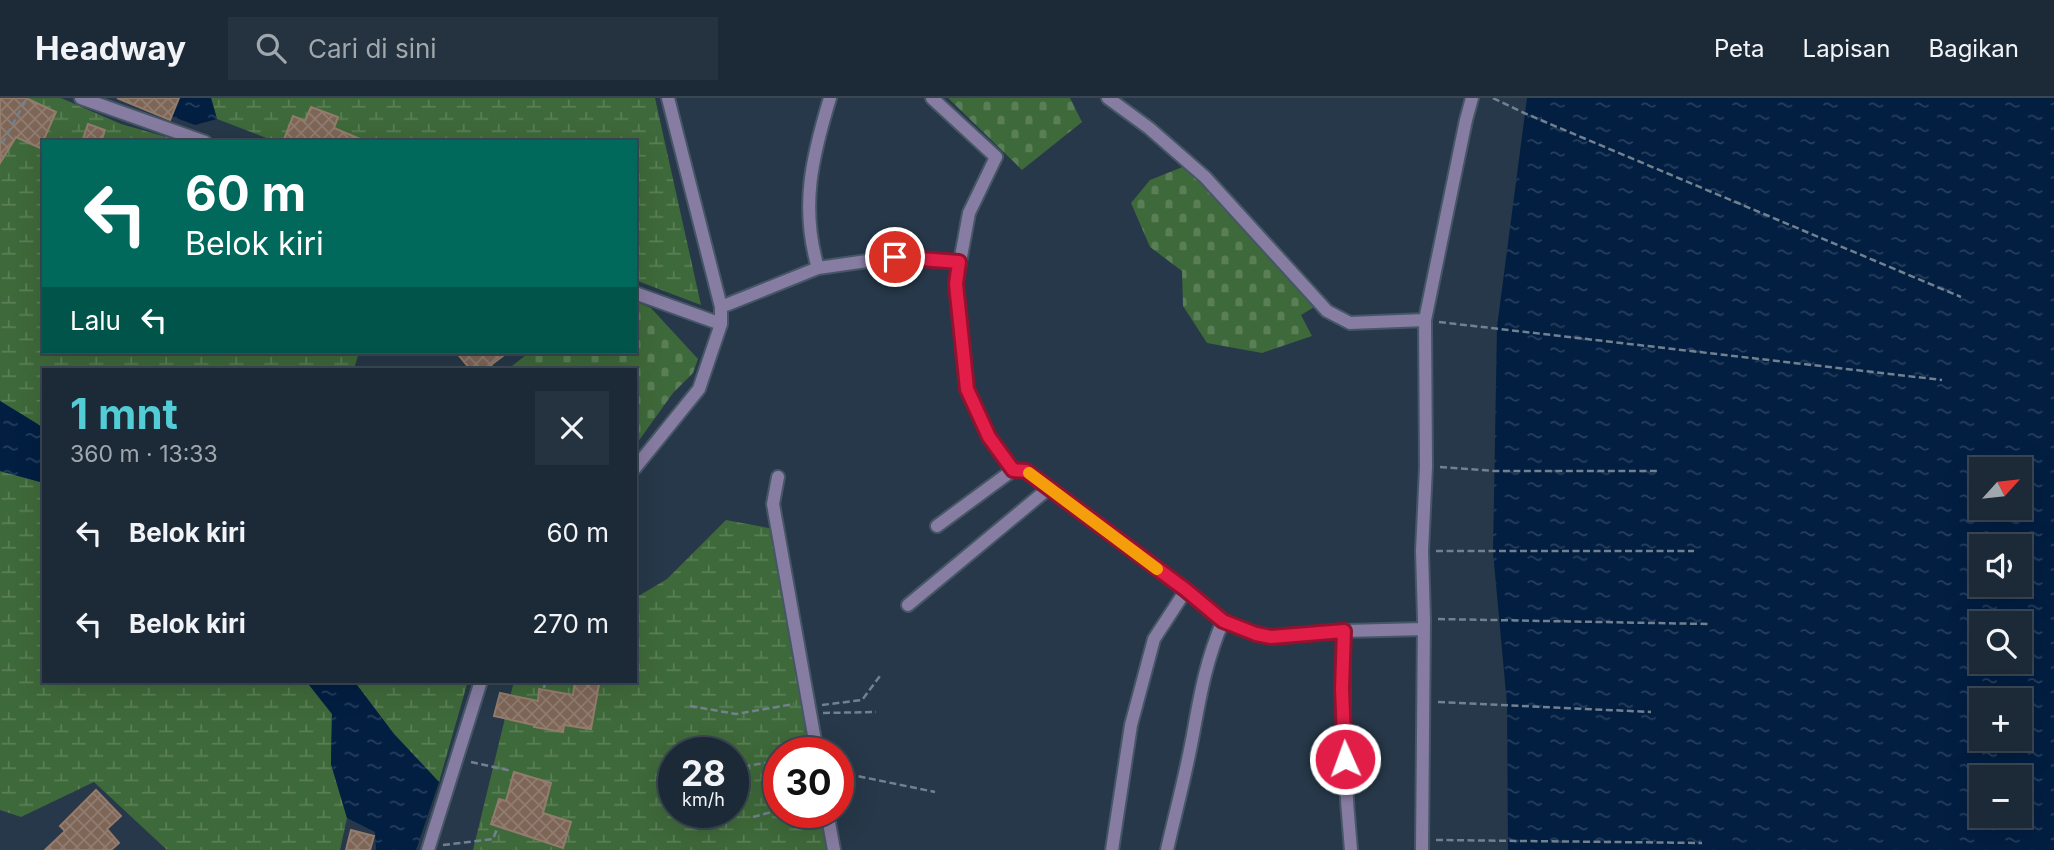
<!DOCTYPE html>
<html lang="id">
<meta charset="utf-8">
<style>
:root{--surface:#1c2a37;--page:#25323f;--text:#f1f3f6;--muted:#a0a7ad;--line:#3a4652;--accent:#52ccd5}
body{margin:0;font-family:Inter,sans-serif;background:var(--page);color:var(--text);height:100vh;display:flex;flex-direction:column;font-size:26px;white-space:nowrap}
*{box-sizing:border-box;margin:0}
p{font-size:23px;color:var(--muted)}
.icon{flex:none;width:38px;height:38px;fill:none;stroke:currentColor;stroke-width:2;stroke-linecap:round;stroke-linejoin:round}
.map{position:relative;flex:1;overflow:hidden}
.drawer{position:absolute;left:42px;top:270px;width:595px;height:315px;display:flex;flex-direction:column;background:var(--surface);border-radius:0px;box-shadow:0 7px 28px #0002,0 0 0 2px var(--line)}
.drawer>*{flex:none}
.banner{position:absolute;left:42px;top:42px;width:595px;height:214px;border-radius:0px;box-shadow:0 7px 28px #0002,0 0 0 2px var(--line);background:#00695c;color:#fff;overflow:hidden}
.needle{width:46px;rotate:63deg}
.fabs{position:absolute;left:1969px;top:359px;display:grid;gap:14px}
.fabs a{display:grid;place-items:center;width:63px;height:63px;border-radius:0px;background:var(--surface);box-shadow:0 7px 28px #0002,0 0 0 2px var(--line);font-size:35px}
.speed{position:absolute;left:658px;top:639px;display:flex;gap:14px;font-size:35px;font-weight:700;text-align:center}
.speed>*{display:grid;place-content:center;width:91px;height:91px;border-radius:50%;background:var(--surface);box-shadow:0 7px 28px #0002,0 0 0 2px var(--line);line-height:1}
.speed small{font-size:18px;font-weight:400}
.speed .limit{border:10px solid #d22;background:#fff;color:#111}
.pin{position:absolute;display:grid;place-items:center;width:60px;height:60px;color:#fff;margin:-30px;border:4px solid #fff;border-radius:50%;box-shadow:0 2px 7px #0007}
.me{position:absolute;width:77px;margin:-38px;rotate:358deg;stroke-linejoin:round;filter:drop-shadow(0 0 5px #0008)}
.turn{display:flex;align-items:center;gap:24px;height:147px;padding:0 28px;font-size:32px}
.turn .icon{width:91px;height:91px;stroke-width:2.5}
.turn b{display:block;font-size:49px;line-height:60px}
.then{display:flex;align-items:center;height:66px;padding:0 28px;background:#0003;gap:14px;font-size:26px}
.round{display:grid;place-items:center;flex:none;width:74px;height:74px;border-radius:0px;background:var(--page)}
.overview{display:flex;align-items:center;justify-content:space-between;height:119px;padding:0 28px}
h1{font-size:42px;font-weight:700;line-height:52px;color:var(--accent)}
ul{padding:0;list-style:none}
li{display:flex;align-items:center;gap:21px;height:91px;padding:0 28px}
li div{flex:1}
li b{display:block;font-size:26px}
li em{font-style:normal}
header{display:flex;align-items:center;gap:42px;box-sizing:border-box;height:98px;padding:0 35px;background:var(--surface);border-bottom:2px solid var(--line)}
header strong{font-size:33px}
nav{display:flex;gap:38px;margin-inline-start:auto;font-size:24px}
.search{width:490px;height:63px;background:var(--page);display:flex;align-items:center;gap:18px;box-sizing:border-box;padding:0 24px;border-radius:0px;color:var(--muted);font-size:26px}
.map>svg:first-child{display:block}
</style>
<header>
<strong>Headway</strong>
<div class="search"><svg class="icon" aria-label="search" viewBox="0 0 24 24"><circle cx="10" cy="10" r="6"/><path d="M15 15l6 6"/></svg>Cari di sini</div>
<nav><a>Peta</a><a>Lapisan</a><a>Bagikan</a></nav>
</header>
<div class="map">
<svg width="2054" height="752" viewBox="0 0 2054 752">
<defs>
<pattern id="wetland-marsh" width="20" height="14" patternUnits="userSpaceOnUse" patternTransform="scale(1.75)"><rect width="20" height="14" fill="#3e693a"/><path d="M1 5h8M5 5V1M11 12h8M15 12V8" fill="none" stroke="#5a7f57"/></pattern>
<pattern id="cemetery-stones" width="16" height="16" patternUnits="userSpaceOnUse" patternTransform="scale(1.75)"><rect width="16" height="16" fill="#3e693a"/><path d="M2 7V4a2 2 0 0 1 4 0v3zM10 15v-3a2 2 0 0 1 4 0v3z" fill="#5a7f57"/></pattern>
<pattern id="water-ripples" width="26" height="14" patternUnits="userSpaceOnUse" patternTransform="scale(1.75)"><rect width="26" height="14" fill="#021e41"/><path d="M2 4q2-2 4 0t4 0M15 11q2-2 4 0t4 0" fill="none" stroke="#273f5d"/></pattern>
<pattern id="building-cross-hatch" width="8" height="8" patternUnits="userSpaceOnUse" patternTransform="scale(1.75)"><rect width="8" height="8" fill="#7e6657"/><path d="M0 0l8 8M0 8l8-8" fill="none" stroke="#907c70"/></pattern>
</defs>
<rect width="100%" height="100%" fill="#263849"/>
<path fill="url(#wetland-marsh)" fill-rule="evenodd" d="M0,0H61L121,26L184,44H44V254H359L354,271H44V330L0,303Z
M211,0H655L701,207L635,182V44H277L217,21Z
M0,373L44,385V583H306L332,616L331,666L347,720L340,752H167L94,684L21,719L0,712Z
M726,422L780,432L822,654H779V714H834L841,752H473L514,583H635V500L667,481ZM674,654H733V714H674Z
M354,583H468L439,684L394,636Z"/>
<path fill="url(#cemetery-stones)" d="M948,0H1070L1082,24L1022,72Z
M1185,68L1206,86L1316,208L1301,217L1312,238L1262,255L1207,245L1183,208L1182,173L1150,149L1131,105L1150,82Z
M635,203L651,210L698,261L693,275L673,295L635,348V271H508L530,254H635Z"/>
<path fill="url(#water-ripples)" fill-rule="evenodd" d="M123,0H211L217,21L195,27Z
M1527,0H2054V752H1508L1507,606L1493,454L1497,229ZM1981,371H2020V410H1981ZM1981,448H2020V486H1981ZM1981,525H2020V564H1981ZM1981,602H2020V640H1981ZM1981,679H2020V718H1981Z
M0,303L44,330V385L0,373Z
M306,583H354L394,636L439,684L416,752H376L375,734L347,720L331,666L332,616Z"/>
<path fill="url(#building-cross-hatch)" stroke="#947c6d" stroke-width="2" d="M0,0H26L56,14L40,50L16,39L0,65Z
M117,0H179L170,22Z
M311,9L338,19L334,30L367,44H283L293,18L305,23Z
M88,26L105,32L101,44H82Z
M456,254H508L491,267L494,271H470Z
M575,583L599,586L591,631L564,627L563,634L534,629V627L494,618L500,595L538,603L539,591L573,597Z
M514,674L551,685L543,715L571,724L563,750L491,726L499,701L506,703Z
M96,692L121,718L107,731L119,745L111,752H45L65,733L60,728Z
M351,732L374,738L370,752H346Z"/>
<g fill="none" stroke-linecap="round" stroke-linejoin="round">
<defs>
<path id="street" d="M81,0L205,44
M932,0L996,59L969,115L956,186L967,291L989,339L1013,372
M1108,0L1149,30L1205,79L1327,213L1350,225L1425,222
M818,170C800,109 812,59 830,0
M635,195L721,226
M721,209L818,170L895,159L959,164
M635,370L699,291L721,226V209L668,0
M778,379L773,406L817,654
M937,428L1013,372C1027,370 1038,382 1049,390L1186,492L1223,523L1257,536L1271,539L1344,533L1424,531
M908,507L1049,390
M1344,533C1342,606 1344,679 1351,752
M827,714L834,752
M428,752L481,583
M1112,752L1131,627L1154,541L1186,492
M1167,752C1176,712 1187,672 1194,631C1201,592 1207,560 1223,523
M1422,752L1424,521L1422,453L1426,369L1425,222L1466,22L1472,0"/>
</defs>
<use href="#street" stroke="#455666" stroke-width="16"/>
<path stroke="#71818f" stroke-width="2.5" stroke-dasharray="7 3.5" stroke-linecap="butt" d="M1493,0L1524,15L1961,199
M2,46L27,0
M1439,224L1942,282
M1440,369L1494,373H1658
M1436,453H1694
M1438,521L1708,526
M544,590L545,583
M1438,604L1651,614
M822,607L862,602L880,578
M690,608L736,616L794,606
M823,615L876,614
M471,664L512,673
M733,670L779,663
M838,674L935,694
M753,719L779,712
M1436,742L1702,745
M443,747L493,741L498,729"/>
<use href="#street" stroke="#877ca1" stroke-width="12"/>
</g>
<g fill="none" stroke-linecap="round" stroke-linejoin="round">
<defs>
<path id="route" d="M895,159L959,164L956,186L967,291L989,339L1013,372L1026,373L1186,492L1223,523L1256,536L1271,539L1344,533L1342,591L1345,661"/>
</defs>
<use href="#route" stroke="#92132f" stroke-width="18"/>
<use href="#route" stroke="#e11d48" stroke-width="12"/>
<path stroke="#f59e0b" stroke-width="12" d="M1029,375L1157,471"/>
</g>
</svg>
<div class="fabs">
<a><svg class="needle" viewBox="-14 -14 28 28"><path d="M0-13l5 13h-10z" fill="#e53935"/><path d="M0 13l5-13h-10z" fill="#a0a7ad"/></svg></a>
<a><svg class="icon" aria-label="sound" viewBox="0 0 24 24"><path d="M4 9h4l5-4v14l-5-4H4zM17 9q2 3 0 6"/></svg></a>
<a><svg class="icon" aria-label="search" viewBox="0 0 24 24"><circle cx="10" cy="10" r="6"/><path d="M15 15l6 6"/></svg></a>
<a>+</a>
<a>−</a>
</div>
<div class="speed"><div>28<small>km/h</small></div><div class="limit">30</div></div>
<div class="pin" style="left:895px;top:159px;background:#d93025"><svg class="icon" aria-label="arrive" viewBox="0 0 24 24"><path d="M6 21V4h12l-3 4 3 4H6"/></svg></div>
<svg class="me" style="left:1345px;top:661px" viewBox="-20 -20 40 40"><circle r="17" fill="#e11d48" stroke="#fff" stroke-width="3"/><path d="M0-11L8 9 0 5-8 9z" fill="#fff"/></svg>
<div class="banner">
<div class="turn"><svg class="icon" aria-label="left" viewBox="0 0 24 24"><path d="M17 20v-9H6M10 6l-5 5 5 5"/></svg><div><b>60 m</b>Belok kiri</div></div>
<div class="then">Lalu<svg class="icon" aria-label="left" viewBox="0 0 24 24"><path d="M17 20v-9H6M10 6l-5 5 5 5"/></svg></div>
</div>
<section class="drawer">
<div class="overview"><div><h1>1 mnt</h1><p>360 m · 13:33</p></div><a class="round"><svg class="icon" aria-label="close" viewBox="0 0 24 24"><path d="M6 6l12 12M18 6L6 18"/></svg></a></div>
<ul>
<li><svg class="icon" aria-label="left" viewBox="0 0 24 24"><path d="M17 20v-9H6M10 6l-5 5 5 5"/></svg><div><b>Belok kiri</b></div><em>60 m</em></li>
<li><svg class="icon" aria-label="left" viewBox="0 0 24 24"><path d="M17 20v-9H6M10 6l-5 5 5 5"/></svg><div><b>Belok kiri</b></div><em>270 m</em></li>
</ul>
</section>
</div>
